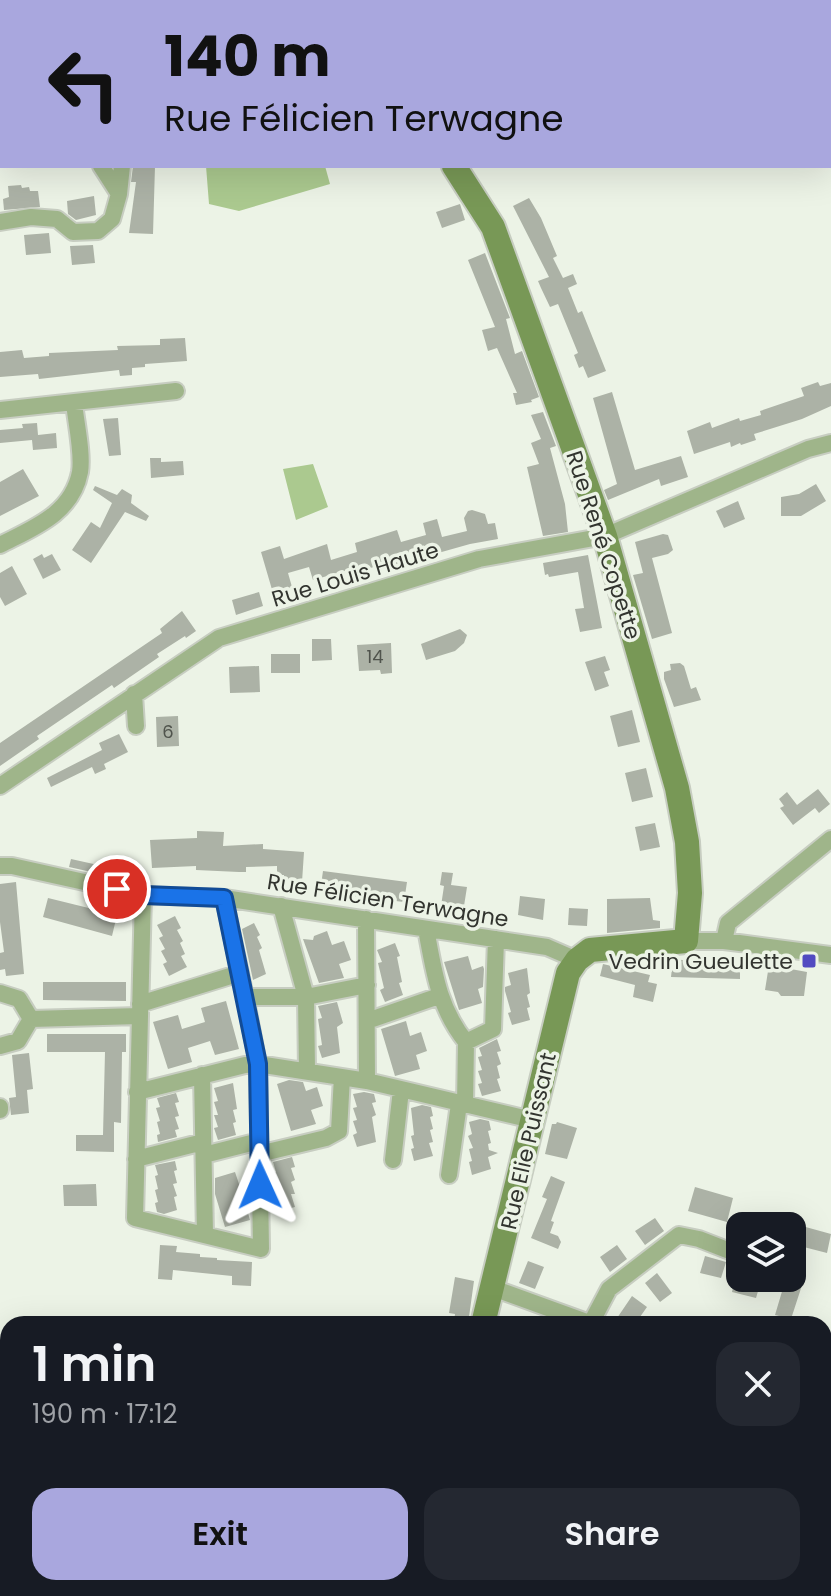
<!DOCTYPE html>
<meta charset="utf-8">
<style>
:root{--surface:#171b24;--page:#242831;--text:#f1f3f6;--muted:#9ea1a6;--accent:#a9a7de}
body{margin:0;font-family:Poppins,sans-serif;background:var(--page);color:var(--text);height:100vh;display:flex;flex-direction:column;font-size:30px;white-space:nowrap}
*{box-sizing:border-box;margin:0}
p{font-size:26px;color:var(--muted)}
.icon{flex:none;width:44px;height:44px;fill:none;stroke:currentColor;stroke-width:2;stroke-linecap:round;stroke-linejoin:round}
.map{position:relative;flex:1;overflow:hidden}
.side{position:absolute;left:0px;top:1316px;width:832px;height:280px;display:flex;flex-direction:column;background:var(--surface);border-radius:24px 24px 0 0;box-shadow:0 8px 32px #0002}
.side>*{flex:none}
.guide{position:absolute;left:0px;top:0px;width:832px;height:168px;box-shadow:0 8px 32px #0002;background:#a9a7de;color:#111;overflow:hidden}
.tools{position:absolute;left:726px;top:1212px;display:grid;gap:16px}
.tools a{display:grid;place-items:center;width:80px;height:80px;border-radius:16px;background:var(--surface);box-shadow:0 8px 32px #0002;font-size:40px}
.pin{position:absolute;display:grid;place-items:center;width:68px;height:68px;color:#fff;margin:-34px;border:4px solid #fff;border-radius:50%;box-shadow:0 2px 8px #0007}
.me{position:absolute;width:88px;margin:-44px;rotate:359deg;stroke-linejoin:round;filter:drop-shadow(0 0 6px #0008)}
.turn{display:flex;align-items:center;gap:28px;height:168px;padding:0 32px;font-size:36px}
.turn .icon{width:104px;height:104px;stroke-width:2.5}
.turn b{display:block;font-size:56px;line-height:68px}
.round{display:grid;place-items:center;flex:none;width:84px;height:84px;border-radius:24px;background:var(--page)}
.summary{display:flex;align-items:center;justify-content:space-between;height:136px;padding:0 32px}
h1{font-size:48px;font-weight:600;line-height:60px}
.button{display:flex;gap:16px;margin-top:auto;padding:16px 32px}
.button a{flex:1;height:92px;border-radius:24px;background:var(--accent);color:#111;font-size:32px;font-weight:600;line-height:92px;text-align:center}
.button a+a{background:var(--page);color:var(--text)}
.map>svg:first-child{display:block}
</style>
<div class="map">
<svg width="831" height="1596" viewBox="0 0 831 1596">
<rect width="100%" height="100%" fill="#ecf3e6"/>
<path fill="#bed1ad" d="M78,1588H137L138,1596H77Z"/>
<path fill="#abc98f" d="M206,166H325L330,184L239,211L209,204Z
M313,464L328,507L296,520L283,469Z"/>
<path fill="#acb2a6" d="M133,166H155L153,234L129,233L136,182H131Z
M21,185L22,188L29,187L30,191H38L40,207L4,210L3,199L9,197L8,186Z
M94,196L96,215L76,220L68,214L67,201Z
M529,198L541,218L557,256L553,258L563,278L573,274L577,284L568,288L578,313L582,311L606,371L588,378L583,366L579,368L574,355L578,353L558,304L550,307L541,288L538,281L549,277L513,206Z
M460,204L465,220L442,228L436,212Z
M49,233L51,253L26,255L24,235Z
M93,245L95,263L72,265L70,246Z
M485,253L510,318L506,319L515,354L522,351L539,397L531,400L532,402L516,405L513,393H517L497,348L488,351L482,330L495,327L468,260Z
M185,338L187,361L145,364V367L132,368V375L120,376L119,370L39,379L38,374L0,377V352L22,350L24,358L49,356V353L118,350L117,346L160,345V339Z
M818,382L820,386L831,383V406L802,419L754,434L756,440L741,445L740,443L731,447L730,442L694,454L687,431L710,422L712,428L739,418L740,421L761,415L760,411L804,396L801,388Z
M612,392L635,470L681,456L688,477L661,486L659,479L608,500L604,490L617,484L593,398Z
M543,412L556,446L550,448L565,504L568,532L543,536L527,467L539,464L531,443L541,439L531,415Z
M118,418L121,455L109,456L103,419Z
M37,423L38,435L56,433L57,448L33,450L32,440L0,443V430L23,428L22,424Z
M150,458H161V462L183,461L184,475L151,478Z
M23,469L39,496L0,516V482Z
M816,484L826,501L801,516H781V497L799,494Z
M95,486L117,495L122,489L132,495L131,503L149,516L146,521L125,512L91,563L72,550L91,522L100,528L112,503L93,490Z
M738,501L745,519L724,528L716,511Z
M472,510L485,514L488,524L495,523L498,539L470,544L392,566L391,562L353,573L352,569L313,580L309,567L288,573L292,587L273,593L261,552L280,546L284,559L327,544L331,560L357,552L355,543L397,530L401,542L426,535L423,523L437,519L442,537L467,531L464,518L468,511Z
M663,534L668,535L673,550L668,554L652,558L672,633L652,639L633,575L643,573L635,542Z
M42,554L44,558L52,554L61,570L43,579L33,559Z
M588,555L602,628L580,632L575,609L584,608L578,572L549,577L548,574L545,575L543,563Z
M12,566L27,594L5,606L0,597V573Z
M259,592L263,606L236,615L232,600Z
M182,611L196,631L186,638L185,636L157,654L159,657L114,688L112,685L37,736L39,739L0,766V743L162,633L160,629Z
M460,629L467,635L464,643L455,651L426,660L421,644Z
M312,639H331L332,660L312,661Z
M391,643L392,673L381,674L380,670L359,671L357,645Z
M271,654H300V673H271Z
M605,656L610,670L604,672L609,686L595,691L585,662Z
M680,663L684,666L691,689L696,687L701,700L674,707L664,679V672L671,670L670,664Z
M259,666L260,692L230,693L229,667Z
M632,710L640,742L618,747L610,716Z
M178,716L179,746L157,747L156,717Z
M119,734L128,752L104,764L106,769L95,774L92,767L51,787L47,778L102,750L99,743Z
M646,768L653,797L632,802L625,773Z
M818,789L830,804L819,813L815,808L793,825L780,808L784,806L779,799L787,792L797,805Z
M655,823L660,847L640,851L635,827Z
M197,831L224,832L223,846L263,844V849L304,852L302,882L284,881V875H277V866L246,867V872H239L196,870V866L152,868L150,840L197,838Z
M71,859L125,871L123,879L69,867Z
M323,871L407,882L404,902L320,892Z
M442,872L453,873L451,885L467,887L464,906H441L444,886L440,885Z
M16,882L24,974L6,976L5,969L0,970V953L4,952L0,922V884Z
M520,896L545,899L543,920L518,915Z
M48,898L117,915L112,936L43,917Z
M650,898L653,920L660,921V928L607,933V899Z
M569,908L588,909L587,926L568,925Z
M175,916L181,928L177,930L183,941L180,943L185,954L181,956L187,967L169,976L163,964L167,962L161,951L165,949L159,938L163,936L157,925Z
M254,923L260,935L257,937L262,948L259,950L266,974L253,980L242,929Z
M327,931L332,945L344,941L351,960L339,964L344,978L319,983L303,939L313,940L314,936Z
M395,943L400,956L397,957L402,982L399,983L403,995L385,1002L380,990L384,988L378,963L382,962L377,950Z
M468,956L472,970L483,966L484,969L483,987L478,989L482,1003L459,1010L444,962Z
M673,959L710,963L740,962V979L671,977Z
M603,964L650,975L648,982L657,984L653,1002L633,997L635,985L600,976Z
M769,965L807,972L804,996H781L778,992L765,990Z
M527,968L530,993L527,995L530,1007L527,1008L530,1020L512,1025L508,1013L511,1012L505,991V987L511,985L508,973Z
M43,982H126V1001L43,1000Z
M226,1001L239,1049L215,1055L210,1041L188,1048L192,1062L168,1069L153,1022L178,1015L182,1029L205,1022L201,1008Z
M337,1002L343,1023L337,1027L340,1053L322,1058L318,1046L322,1045L318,1019L322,1018L318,1006Z
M406,1021L410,1036L421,1032L427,1051L416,1055L420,1069L395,1076L381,1029Z
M47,1034H126V1052H122L121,1123L114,1122V1152L76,1151V1135H103L105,1052H47Z
M497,1039L501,1051L497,1052L501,1064L497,1066L500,1078L497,1079L501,1091L482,1096L478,1084L482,1083L478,1071L482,1070L478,1057L482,1056L479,1048Z
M29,1053L33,1089L27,1090L29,1113L11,1115L9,1098L16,1097L12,1055Z
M289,1080L303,1082L306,1091L317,1087L323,1106L311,1110L316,1124L291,1131L277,1084Z
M233,1083L237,1109L233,1110L236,1122L233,1123L236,1135L218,1140L214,1128L218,1127L214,1115H218L214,1102L218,1101L214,1088Z
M364,1092L374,1094L376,1102L372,1103L376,1115L372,1117L376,1142L357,1147L353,1135L357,1133L353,1121L357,1120L353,1108L357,1107L353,1094Z
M176,1093L179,1102L175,1103L179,1116L175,1117L179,1129L175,1130L177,1137L158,1142L157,1135L160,1134L157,1122L160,1121L156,1108L160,1107L157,1098Z
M422,1105L431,1107L433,1116L430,1117L433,1129L430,1130L433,1142L429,1143L433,1156L414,1161L411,1149L414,1148L411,1136L414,1135L411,1108Z
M480,1119L489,1121L491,1130L488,1131L491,1143L488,1144L489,1150L498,1153L488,1157L491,1169L472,1175L469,1162L472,1161L469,1149L473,1148L468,1136L472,1134L469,1122Z
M557,1122L577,1128L567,1159L545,1154L552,1124H556Z
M292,1157L295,1167L291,1168L295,1180L291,1182L295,1194H291L295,1207L276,1212L271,1196V1187L276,1186L273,1173L276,1172L273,1162Z
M175,1161L177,1170L174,1171L177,1183L173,1184L177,1196L174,1197L177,1210L164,1214L157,1212L155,1203L158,1202L155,1190L158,1189L155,1176L158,1175L155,1165Z
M235,1172L240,1187L249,1184V1204L246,1206L250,1220L225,1227L215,1194V1178Z
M551,1176L565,1182L551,1221L554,1222L550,1233L558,1236L561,1242L558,1249L531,1238L547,1199L542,1197Z
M96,1184L97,1206H64L63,1185Z
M695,1187L733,1198L727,1222L688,1211Z
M655,1218L664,1231L645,1245L635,1231Z
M802,1226L831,1234L827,1253L796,1245Z
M160,1245L177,1246L176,1252L200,1254V1257L217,1258V1260L252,1262L251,1286L232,1285V1276L173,1270L172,1280L158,1279Z
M617,1245L627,1259L610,1272L600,1257Z
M705,1256L726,1262L721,1278L700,1273Z
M528,1261L544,1267L535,1289L519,1283Z
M657,1273L672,1293L660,1302L645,1283Z
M792,1273L805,1276L791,1319L775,1315L786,1278H792Z
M455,1277L474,1281L468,1324L454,1322L455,1314L449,1313Z
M735,1278L761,1281L756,1298L732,1292Z
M632,1296L647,1307L635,1324H613Z"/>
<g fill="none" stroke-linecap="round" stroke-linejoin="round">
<defs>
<path id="street" d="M128,0V2
M101,166L119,194
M0,222L31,217L57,219L73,232L98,231L112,219L119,194L122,166
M0,410L176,391
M0,545C33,528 72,514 80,472C83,454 76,422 74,403
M134,694L136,726
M0,786L219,638L479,559L605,536L808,449L831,443
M0,866H12L143,895L224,898L547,947L577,960
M224,898L245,997
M281,906L306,997L367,985
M366,919L367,1081
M426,929C434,971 438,1007 466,1042L465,1105
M686,941H724L831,955
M724,941L728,923L831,839
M0,993L19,999L31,1019
M140,1004L240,973
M31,1019L139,1016
M367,1021L439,996
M466,1042L493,1029L496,939
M0,1046L18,1041L31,1019
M307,1070L306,997H245L258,1064L367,1081L532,1120
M202,1075L205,1235
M137,1092L245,1065L258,1064L261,1249L135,1218L143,895
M0,1107V1110
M259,1154L326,1138L339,1131L342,1077
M204,1155L259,1141
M136,1159L203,1142
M393,1160L401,1090
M449,1175L459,1104
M493,1288L592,1324
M591,1323L609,1289L679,1235L699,1239L740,1255
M0,1367L8,1369
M824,1414L831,1408
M155,1588L158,1596
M466,1588L489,1596
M69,1596L70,1588"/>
<path id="secondary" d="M346,0L348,2
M454,166L493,227L605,536L677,788L687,842L690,893L686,941L590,950L577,960L568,973L483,1324
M251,1596L305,1588"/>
</defs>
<use href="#street" stroke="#c7cdc1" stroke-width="20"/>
<use href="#secondary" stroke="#c7cdc1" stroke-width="28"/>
<use href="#street" stroke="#9fb58a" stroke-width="16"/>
<use href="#secondary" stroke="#789856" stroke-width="24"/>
</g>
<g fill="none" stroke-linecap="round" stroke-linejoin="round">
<defs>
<path id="route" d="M117,889L143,895L224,898L258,1064L260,1185"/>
</defs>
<use href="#route" stroke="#114b97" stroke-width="20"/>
<use href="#route" stroke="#1a73e8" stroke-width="14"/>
</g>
<rect fill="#514ac1" stroke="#ecf3e6" stroke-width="3" x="801" y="953" width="16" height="16" rx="4"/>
<g text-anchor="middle" stroke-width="7" stroke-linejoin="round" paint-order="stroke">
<g font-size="18" fill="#50544d">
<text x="375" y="663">14</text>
<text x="168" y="738">6</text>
</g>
<g font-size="22" fill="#32342f" stroke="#ecf3e6">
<text transform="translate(604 545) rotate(72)" y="8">Rue René Copette</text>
<text transform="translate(355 574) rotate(-17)" y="8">Rue Louis Haute</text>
<text transform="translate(388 900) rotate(9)" y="8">Rue Félicien Terwagne</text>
<text transform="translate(528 1141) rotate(-77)" y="8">Rue Elie Puissant</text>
</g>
<g font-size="22" fill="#32342f" stroke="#ecf3e6" text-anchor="end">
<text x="793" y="969">Vedrin Gueulette</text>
</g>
</g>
</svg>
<div class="tools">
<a><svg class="icon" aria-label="layers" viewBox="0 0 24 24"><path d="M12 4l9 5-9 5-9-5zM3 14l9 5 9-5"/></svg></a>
</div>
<div class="pin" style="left:117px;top:889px;background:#d93025"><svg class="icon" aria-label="arrive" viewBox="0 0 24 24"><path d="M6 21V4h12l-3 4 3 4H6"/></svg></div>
<svg class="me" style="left:260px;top:1185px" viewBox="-20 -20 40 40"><path d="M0-17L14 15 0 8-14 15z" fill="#1a73e8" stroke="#fff" stroke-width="4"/></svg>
<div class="guide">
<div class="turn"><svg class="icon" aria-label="left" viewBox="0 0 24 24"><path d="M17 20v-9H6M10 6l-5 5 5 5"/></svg><div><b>140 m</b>Rue Félicien Terwagne</div></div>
</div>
<section class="side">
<div class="summary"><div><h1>1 min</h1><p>190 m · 17:12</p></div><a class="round"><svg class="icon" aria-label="close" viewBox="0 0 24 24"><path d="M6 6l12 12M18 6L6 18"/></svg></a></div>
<div class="button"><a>Exit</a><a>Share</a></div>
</section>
</div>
